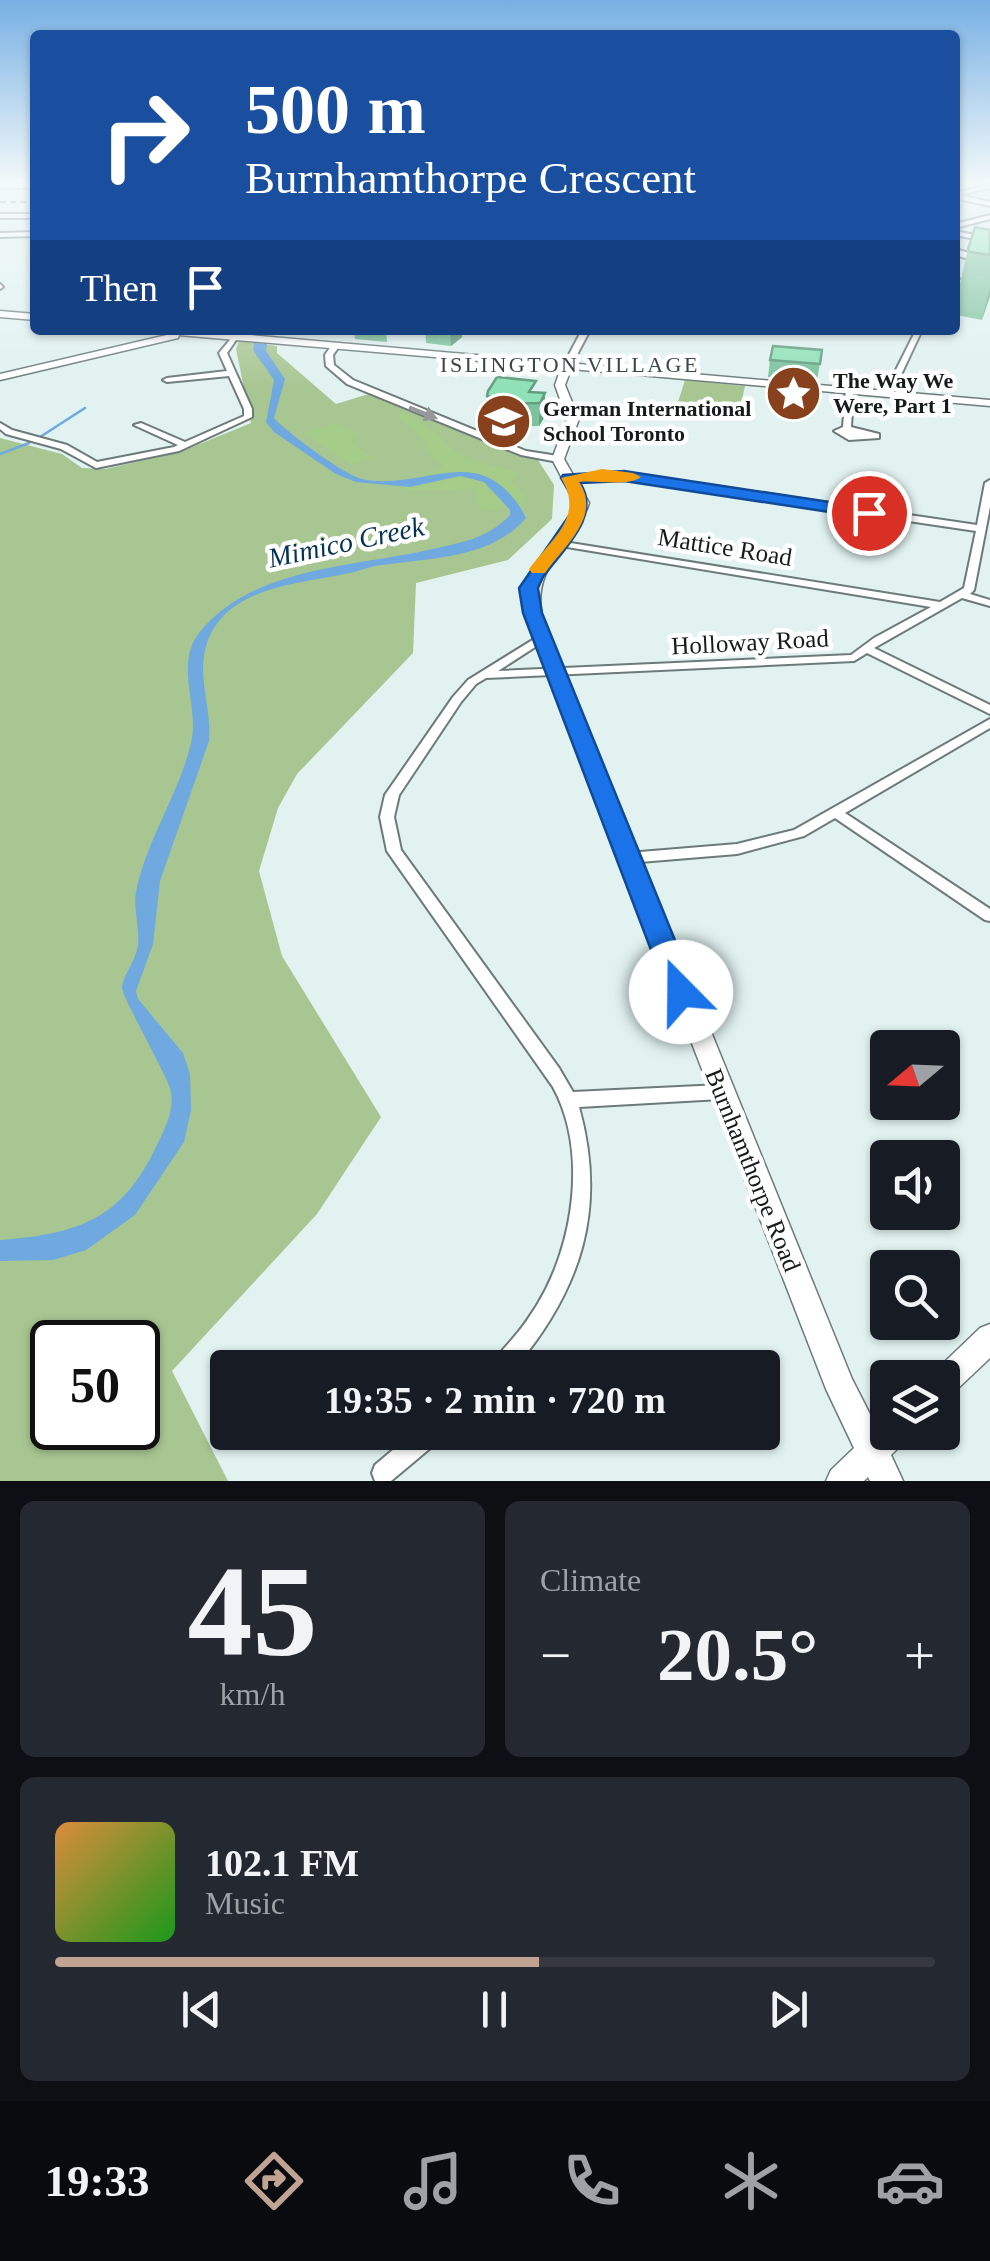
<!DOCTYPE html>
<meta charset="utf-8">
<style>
body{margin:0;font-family:Georgia,serif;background:#242831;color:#f1f3f6;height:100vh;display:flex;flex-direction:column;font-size:38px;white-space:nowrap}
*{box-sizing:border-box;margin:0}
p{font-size:32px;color:#9ea1a6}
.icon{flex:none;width:55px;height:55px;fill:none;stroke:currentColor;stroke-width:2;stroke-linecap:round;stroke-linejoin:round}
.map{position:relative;height:1481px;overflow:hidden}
.side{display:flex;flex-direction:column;gap:20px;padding:20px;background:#0d0f14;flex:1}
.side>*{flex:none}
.banner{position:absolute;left:30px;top:30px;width:930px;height:305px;border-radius:10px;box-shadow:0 2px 8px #0004;background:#1a4fa0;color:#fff;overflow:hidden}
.needle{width:65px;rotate:251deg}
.fabs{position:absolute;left:870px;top:1030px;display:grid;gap:20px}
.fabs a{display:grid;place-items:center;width:90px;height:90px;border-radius:10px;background:#171b24;box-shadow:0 2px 8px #0004;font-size:50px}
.speed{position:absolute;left:30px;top:1320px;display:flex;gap:20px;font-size:50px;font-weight:700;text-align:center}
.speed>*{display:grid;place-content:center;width:130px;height:130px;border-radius:50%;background:#171b24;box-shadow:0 2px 8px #0004;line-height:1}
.speed .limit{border:5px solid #111;border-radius:15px;background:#fff;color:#111}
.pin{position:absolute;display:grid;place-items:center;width:85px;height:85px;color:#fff;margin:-42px;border:5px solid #fff;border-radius:50%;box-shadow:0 2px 10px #0007}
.me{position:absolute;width:110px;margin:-55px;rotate:338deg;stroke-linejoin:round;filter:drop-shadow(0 0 8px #0008)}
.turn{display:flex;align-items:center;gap:35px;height:210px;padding:0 50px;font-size:45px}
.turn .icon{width:130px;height:130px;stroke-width:2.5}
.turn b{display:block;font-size:70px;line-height:85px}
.then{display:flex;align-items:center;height:95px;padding:0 50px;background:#0003;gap:20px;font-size:38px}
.big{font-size:75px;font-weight:600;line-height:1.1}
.side .tile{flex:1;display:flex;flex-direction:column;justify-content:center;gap:15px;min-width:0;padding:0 35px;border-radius:15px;background:#242831}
.side .dial{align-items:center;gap:0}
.dial b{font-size:130px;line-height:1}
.song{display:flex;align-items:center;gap:30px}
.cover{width:120px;height:120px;border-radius:15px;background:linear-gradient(135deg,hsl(30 70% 55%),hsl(120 70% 35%))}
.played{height:10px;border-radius:5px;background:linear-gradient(90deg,#c1a394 55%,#363941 55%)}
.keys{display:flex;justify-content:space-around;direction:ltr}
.heat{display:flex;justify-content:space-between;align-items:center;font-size:55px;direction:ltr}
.side .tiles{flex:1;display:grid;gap:20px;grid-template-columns:1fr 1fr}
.tile:last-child{grid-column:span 2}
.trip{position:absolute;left:210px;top:1350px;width:570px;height:100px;border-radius:10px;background:#171b24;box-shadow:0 2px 8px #0004;font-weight:600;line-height:100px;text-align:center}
.tabs{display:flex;height:160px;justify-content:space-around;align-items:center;background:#090b0e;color:#9ea1a6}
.tabs .icon{width:70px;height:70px}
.tabs .selected{color:#c1a394}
.tabs b{font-size:45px;color:#f1f3f6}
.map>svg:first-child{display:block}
.green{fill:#a8c692;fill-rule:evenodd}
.forest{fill:#a6cc89}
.water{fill:#6fa9df}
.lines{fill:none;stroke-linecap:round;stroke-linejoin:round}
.stream{stroke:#6fa9df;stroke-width:2.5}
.minor-casing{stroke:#6c7b79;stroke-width:4}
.tertiary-casing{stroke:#6c7b79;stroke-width:4}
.secondary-casing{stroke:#6c7b79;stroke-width:3}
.primary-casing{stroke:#6c7b79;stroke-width:4}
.minor{fill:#fff;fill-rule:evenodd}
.tertiary{fill:#fff;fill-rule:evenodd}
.secondary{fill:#fff;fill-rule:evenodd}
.primary{fill:#fff;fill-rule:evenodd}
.rail{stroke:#687372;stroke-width:2.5;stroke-dasharray:6 4;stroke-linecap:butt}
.wall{fill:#7bc29d}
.shaded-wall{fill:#649e80}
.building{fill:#8fe1b7;stroke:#649e80;stroke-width:2.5}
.oneway{fill:#969998}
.route{fill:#1a73e8;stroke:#114b97;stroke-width:2.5}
.slow{fill:#f59e0b}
.labels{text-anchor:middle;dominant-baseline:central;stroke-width:9;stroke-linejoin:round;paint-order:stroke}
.far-neighbourhood-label{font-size:22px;letter-spacing:2.5px;fill:#3a4846;stroke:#fff}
.far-poi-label{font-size:22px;font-weight:bold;fill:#161c1b;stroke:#fff;text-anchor:start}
.street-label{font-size:25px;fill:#161c1b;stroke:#fff}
.water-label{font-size:28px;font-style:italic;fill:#043255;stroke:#fff}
</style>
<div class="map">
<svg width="990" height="1481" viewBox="0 0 990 1481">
<rect width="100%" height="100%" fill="#e1f2f1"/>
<!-- green -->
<g class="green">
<path d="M239,341l38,5v7l59,51 36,-11 166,67 16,25 -2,34 -44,41 -92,23 -3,70 -116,121 -19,34 -19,63 23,85 99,161 -64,97 -145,157 56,110h-228v-1043l62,16 20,14 23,1 75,-17 71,-29 -15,-74zM52,1342h86v86h-86z"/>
<polygon points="685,380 745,386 741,404 678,402"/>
</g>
<!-- forest -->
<g class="forest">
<path d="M400,413c27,3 37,27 59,40 17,10 41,14 61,20l-11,7 17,18 -5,8 -40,5 -6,-22 -68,1 -8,-7 38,-12 6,-6 -10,-7 -14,-24 -21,-16z"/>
<polygon points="337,423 359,435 349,441 372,458 351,464 304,433"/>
</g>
<!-- water -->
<path class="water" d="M254,343l13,1 -1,7 19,28 -11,39c11,13 72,58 88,61 54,12 106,-31 147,14 7,8 13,16 17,25 -35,41 -96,40 -144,47 -12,1 -25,7 -37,9 -48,10 -119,13 -138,69 -11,33 5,64 2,98l-49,140 -7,63 -17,47 2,8 45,54 7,21 1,36 -7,32 -49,73 -49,35 -33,10 -53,1v-21c78,-6 122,-20 157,-95 8,-17 19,-37 13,-57 -6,-18 -50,-95 -48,-101 2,-14 14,-26 16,-42 2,-17 -5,-36 -2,-53 10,-51 43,-98 55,-149 9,-36 -17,-78 8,-110 52,-66 154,-66 229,-83 31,-7 60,-11 82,-35v-5l-26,-28 -24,-6 -50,11 -54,-5 -20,-8 -62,-42 -8,-10 8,-42 -21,-30z"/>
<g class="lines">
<!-- stream -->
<g class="stream">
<polyline points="40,437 85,408"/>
<polyline points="0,454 29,443"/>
</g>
<defs>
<g id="minor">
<rect x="0" y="184" width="35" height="4"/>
<polygon points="990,184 990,188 959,195 990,202 990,206 955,198 956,193"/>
<rect x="0" y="214" width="35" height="4"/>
<polygon points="990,215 990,219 955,228 955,224"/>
<polygon points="955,231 990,238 990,242 955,235"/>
<polygon points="35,232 35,236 0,237 0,233"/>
<polygon points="0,284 3,287 0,289"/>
<polygon points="916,330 922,330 892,394 885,396 884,394"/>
<polygon points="234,335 238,337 227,353 252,409 252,417 179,451 96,468 61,449 6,434 0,429 0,423 12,430 67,445 97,462 174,447 178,445 134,425 141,423 185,442 244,416 244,409 229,376 167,382 163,380 167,378 227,371 219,353"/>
<polygon points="333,343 340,345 333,355 334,365 353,380 526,451 558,456 562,459 558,462 521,455 347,384 326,366 325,355"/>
<polygon points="846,389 853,391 851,427 879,434 879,438 849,440 834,431 843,427"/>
<path d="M624,473l353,52 8,-42 5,-3v27l-16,83 -4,4 20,6v6l-28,-8 -88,50 116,57v9l-123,-61 -13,8 -368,17 -10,6 -15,18 -62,93 -5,22 7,33 158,218 14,24 148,-7 6,2 3,5 -3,5 -6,2 -142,8c28,101 3,181 -64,261h-24c5,-13 15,-21 23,-31 9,-10 16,-21 23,-32 37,-60 51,-154 16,-218l-166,-236 -7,-34 5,-22 68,-98 15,-17 71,-44h8l2,2 -51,33 353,-16 23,-17 57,-31 -370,-61 -3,-1v-4l382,61 24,-14 12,-57 -352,-52 -55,3 -4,-3 4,-3z"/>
<polygon points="990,719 990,728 845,813 990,909 990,921 985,920 835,818 804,836 737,854 628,863 623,861 621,858 623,855 628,853 737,844 794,830"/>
<polygon points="414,1432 443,1432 440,1440 391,1481 375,1481 372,1473 375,1465"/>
</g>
<polygon id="tertiary" points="582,330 590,330 571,366 565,366 564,364"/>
<g id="secondary">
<polygon points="0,311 35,314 35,320 0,317"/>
<path d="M153,330h39l798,70v6l-419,-37 -6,16 14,34 -15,40 25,44c-15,46 -55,57 -48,110l311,766 24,47 12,-7v13h19l-4,11 -12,12 12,26h-33l-2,-4 -4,4h-38l5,-11 23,-22 -28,-59 -301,-776c-5,-54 35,-64 50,-110l-23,-44 15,-40 -12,-34 6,-17 -382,-33 -1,3 -178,42v-6l171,-40z"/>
<polygon points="990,1324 990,1358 952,1394 942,1399 942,1378 930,1378 932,1374 980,1328"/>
</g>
<polygon id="primary" points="955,249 990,259 990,265 955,255"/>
</defs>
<!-- minor casing -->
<use href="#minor" class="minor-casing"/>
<!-- tertiary casing -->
<use href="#tertiary" class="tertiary-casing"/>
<!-- secondary casing -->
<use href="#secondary" class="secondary-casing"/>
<!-- primary casing -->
<use href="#primary" class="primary-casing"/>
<!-- minor -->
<use href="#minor" class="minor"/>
<!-- tertiary -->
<use href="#tertiary" class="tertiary"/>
<!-- secondary -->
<use href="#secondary" class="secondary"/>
<!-- primary -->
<use href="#primary" class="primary"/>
<!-- rail -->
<g class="rail">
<polyline points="0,202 35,202"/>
<polyline points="955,278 990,282"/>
</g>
</g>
<!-- wall -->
<g class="wall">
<polygon points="990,230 990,296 982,320 956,315 955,306 968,249"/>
<polygon points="354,330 386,330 387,342 355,339"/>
<polygon points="425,330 462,330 462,337 451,346 426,343"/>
<polygon points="822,350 817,381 768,377 770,360"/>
<polygon points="536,392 545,416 539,426 487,427 487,396"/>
</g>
<!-- shaded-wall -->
<g class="shaded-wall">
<polygon points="990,288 990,296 982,320"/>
<polygon points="450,330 462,330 462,337 451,346"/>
<polygon points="545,393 545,416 539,426 540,403"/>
</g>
<!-- building -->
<g class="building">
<polygon points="975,227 990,230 990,255 970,252 968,249"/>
<polygon points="773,346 822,350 820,364 770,360"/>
<polygon points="497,377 536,381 529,392 545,393 540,403 486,404 491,397 487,396 488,391"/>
</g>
<!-- one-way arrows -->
<defs><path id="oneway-solid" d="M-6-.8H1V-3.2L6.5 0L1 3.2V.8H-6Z" transform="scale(2.5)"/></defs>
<use class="oneway" href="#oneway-solid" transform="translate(423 413) rotate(22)"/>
<!-- sky -->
<linearGradient id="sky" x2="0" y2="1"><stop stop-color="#77b0e4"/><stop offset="0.47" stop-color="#f2f9f9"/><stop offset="1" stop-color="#f2f9f9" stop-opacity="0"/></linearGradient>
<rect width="990" height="388" fill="url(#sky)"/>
<!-- route -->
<path class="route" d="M624,471l245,37 9,5 -9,5 -245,-37 -44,2c22,33 -17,66 -37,94l-5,11 4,25 154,379 -5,8 -10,3 -10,-3 -4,-8 -144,-379 -4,-25 52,-75 1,-17 -11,-18 2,-3z"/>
<!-- slow -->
<path class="slow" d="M602,469l31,4 8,4c-14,10 -43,3 -62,5 23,34 -14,63 -34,91h-13l-3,-4c23,-31 56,-52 32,-91z"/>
<!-- icons -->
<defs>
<symbol id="sight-disc" viewBox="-11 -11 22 22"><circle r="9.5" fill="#87411c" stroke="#fff"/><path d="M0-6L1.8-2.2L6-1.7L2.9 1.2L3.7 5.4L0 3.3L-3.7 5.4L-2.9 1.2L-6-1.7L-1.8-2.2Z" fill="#fff"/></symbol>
<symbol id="school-disc" viewBox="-11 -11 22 22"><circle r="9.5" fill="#87411c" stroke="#fff"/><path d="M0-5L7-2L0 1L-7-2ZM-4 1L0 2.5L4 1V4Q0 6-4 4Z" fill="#fff"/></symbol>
</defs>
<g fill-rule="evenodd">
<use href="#sight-disc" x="762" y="362" width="63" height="63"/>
<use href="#school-disc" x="472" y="390" width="63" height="63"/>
</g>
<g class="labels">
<!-- far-neighbourhood labels -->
<g class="far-neighbourhood-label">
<text x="570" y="364">ISLINGTON VILLAGE</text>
</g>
<!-- far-poi labels -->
<g class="far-poi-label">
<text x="833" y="380">The Way We<tspan x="833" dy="25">Were, Part 1</tspan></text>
<text x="543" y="408">German International<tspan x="543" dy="25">School Toronto</tspan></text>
</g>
<!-- street labels -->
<g class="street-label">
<text transform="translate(725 547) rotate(9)">Mattice Road</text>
<text transform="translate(750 642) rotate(-3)">Holloway Road</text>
<text transform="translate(753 1170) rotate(68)">Burnhamthorpe Road</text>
</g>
<!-- water labels -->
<g class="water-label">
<text transform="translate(346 542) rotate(-12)">Mimico Creek</text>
</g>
</g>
</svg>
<div class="fabs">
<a><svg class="needle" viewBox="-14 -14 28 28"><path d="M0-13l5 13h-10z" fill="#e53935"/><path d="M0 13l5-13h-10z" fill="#9ea1a6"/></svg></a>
<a><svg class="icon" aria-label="sound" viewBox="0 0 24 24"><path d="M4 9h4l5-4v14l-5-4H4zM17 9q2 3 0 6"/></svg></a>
<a><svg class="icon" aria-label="search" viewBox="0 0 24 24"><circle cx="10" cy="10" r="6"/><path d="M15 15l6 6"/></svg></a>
<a><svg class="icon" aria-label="layers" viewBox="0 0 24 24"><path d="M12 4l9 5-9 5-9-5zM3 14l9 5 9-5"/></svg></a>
</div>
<div class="speed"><div class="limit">50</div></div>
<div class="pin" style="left:869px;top:513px;background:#d93025"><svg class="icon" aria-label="arrive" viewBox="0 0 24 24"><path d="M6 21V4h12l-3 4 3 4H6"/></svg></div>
<svg class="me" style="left:681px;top:992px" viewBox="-20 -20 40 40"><circle r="19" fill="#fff"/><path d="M0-13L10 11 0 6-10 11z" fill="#1a73e8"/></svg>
<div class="trip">19:35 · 2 min · 720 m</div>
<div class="banner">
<div class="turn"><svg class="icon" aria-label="right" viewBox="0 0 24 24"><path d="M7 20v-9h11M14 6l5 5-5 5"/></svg><div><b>500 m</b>Burnhamthorpe Crescent</div></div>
<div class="then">Then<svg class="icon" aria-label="arrive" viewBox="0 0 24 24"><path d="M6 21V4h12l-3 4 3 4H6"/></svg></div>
</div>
</div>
<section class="side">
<div class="tiles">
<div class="tile dial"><b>45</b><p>km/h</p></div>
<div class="tile"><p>Climate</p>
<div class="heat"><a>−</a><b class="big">20.5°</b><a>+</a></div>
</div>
<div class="tile">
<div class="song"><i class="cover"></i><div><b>102.1 FM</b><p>Music</p></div></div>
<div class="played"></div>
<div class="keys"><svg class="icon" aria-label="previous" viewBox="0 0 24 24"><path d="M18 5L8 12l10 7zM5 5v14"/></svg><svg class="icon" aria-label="pause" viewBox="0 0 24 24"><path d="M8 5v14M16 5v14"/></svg><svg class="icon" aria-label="next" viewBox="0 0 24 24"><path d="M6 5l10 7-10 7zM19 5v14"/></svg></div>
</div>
</div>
</section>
<nav class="tabs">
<b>19:33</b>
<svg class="icon selected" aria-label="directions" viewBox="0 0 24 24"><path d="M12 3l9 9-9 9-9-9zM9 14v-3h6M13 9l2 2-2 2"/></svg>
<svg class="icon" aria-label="music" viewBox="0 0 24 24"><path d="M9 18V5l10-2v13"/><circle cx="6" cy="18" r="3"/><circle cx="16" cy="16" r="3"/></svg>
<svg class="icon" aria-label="phone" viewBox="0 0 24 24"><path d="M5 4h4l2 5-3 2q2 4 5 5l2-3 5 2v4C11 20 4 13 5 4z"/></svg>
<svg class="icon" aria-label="climate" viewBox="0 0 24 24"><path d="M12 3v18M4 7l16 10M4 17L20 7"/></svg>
<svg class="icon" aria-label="car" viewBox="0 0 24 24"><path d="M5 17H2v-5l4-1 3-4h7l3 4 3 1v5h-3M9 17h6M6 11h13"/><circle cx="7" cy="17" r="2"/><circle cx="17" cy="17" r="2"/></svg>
</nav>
